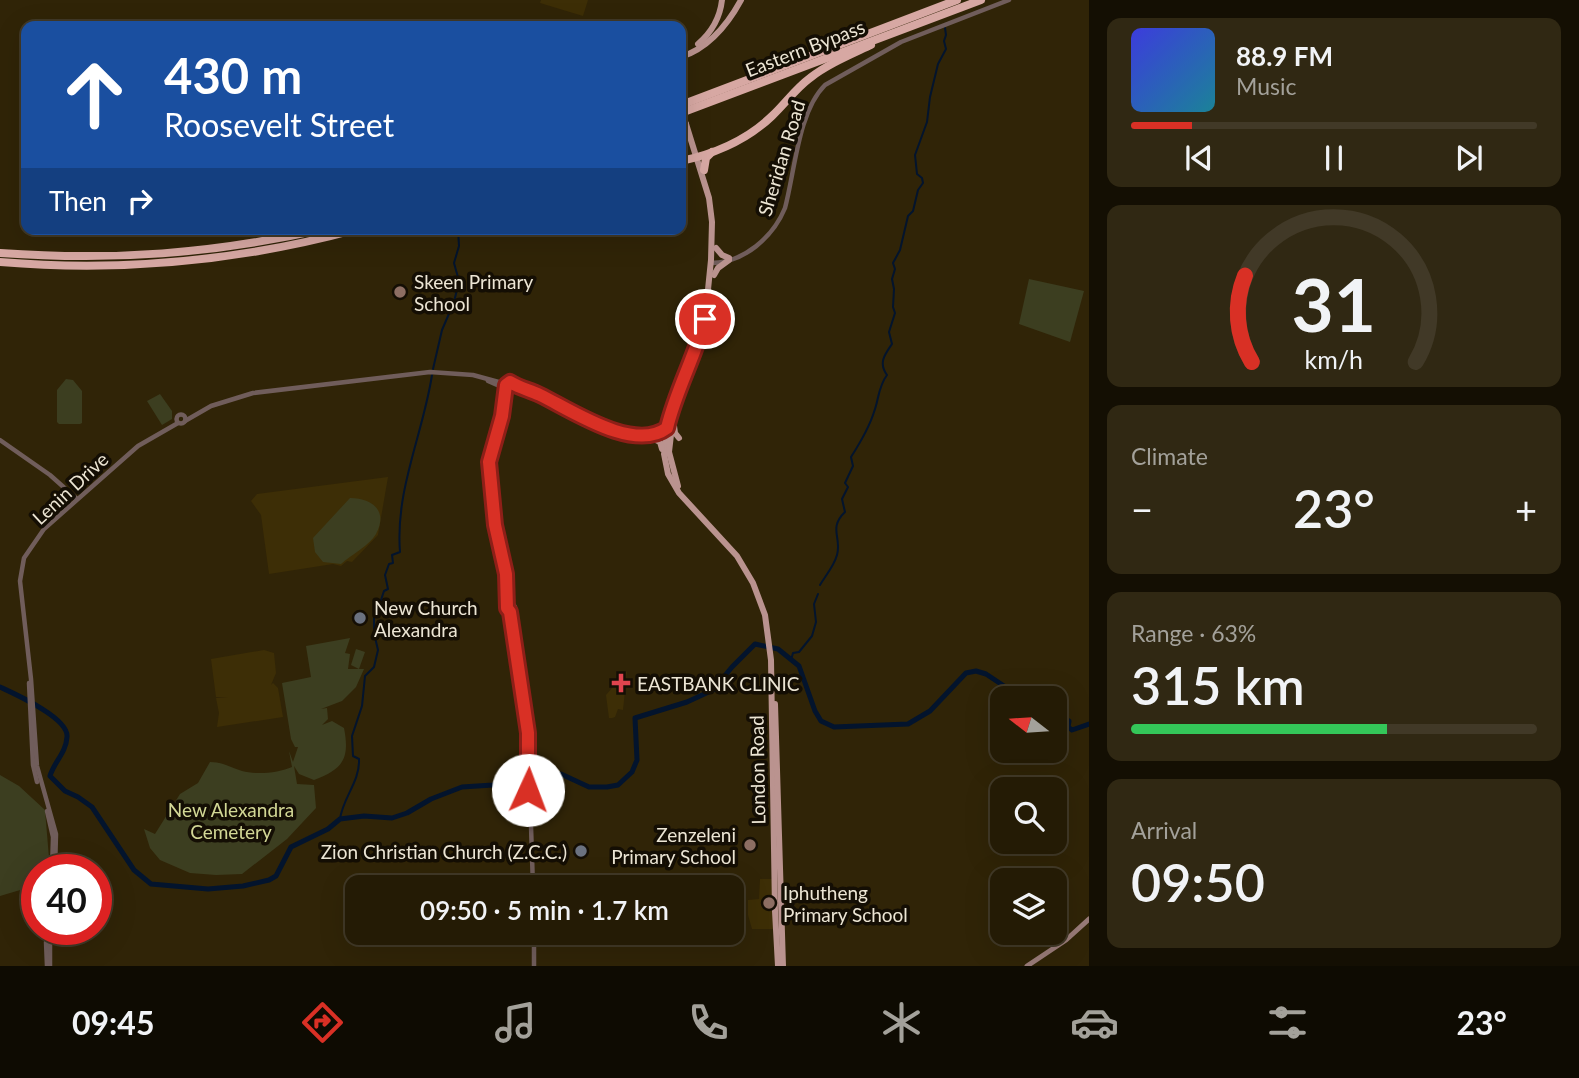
<!DOCTYPE html>
<meta charset="utf-8">
<style>
body{margin:0;font-family:Lato,sans-serif;background:#302813;color:#f1f3f6;height:100vh;display:flex;flex-direction:column;font-size:26px;white-space:nowrap}
*{box-sizing:border-box;margin:0}
p{font-size:23px;color:#a3a19a}
.icon{flex:none;width:38px;height:38px;fill:none;stroke:currentColor;stroke-width:2;stroke-linecap:round;stroke-linejoin:round}
.map{position:relative;flex:1;overflow:hidden}
.panel{display:flex;flex-direction:column;gap:18px;padding:18px;background:#140f03;width:490px}
.panel>*{flex:none}
.top-card{position:absolute;left:21px;top:21px;width:665px;height:214px;border-radius:14px;box-shadow:0 7px 28px #0002,0 0 0 2px #413927;background:#1a4fa0;color:#fff;overflow:hidden}
.needle{width:46px;rotate:287deg}
.tools{position:absolute;left:990px;top:686px;display:grid;gap:14px}
.tools a{display:grid;place-items:center;width:77px;height:77px;border-radius:14px;background:#241b05;box-shadow:0 7px 28px #0002,0 0 0 2px #413927;font-size:35px}
.speed{position:absolute;left:21px;top:854px;display:flex;gap:14px;font-size:35px;font-weight:700;text-align:center}
.speed>*{display:grid;place-content:center;width:91px;height:91px;border-radius:50%;background:#241b05;box-shadow:0 7px 28px #0002,0 0 0 2px #413927;line-height:1}
.speed .limit{border:10px solid #d22;background:#fff;color:#111}
.pin{position:absolute;display:grid;place-items:center;width:60px;height:60px;color:#fff;margin:-30px;border:4px solid #fff;border-radius:50%;box-shadow:0 2px 7px #0007}
.me{position:absolute;width:77px;margin:-38px;rotate:2deg;stroke-linejoin:round;filter:drop-shadow(0 0 5px #0008)}
.turn{display:flex;align-items:center;gap:24px;height:147px;padding:0 28px;font-size:32px}
.turn .icon{width:91px;height:91px;stroke-width:2.5}
.turn b{display:block;font-size:49px;line-height:60px}
.then{display:flex;align-items:center;height:66px;padding:0 28px;background:#0003;gap:14px;font-size:26px}
.big{font-size:52px;font-weight:600;line-height:1.1}
.panel .card{flex:1;display:flex;flex-direction:column;justify-content:center;gap:10px;min-width:0;padding:0 24px;border-radius:14px;background:#302813}
.panel .dial{align-items:center;gap:0}
.dial svg{height:182px;overflow:visible;fill:none;stroke:#413927;stroke-width:7;stroke-linecap:round;text-anchor:middle}
.dial text{fill:#f1f3f6;stroke:none}
.song{display:flex;align-items:center;gap:21px}
.cover{width:84px;height:84px;border-radius:10px;background:linear-gradient(135deg,hsl(240 70% 55%),hsl(190 70% 35%))}
.played{height:7px;border-radius:4px;background:linear-gradient(90deg,#d93025 15%,#413927 15%)}
.keys{display:flex;justify-content:space-around;direction:ltr}
.heat{display:flex;justify-content:space-between;align-items:center;font-size:38px;direction:ltr}
.charge{height:10px;border-radius:5px;background:linear-gradient(90deg,#34c759 63%,#413927 0)}
.trip{position:absolute;left:345px;top:875px;width:399px;height:70px;border-radius:14px;background:#241b05;box-shadow:0 7px 28px #0002,0 0 0 2px #413927;font-weight:600;line-height:70px;text-align:center}
.tabs{display:flex;height:112px;justify-content:space-around;align-items:center;background:#0e0b02;color:#a3a19a}
.tabs .icon{width:49px;height:49px}
.tabs .current{color:#d93025}
.tabs b{font-size:32px;color:#f1f3f6}
main{display:flex;flex:1;min-height:0}
.map>svg:first-child{display:block}
.built{fill:#3d2e06}
.green{fill:#3c3e20}
.lines{fill:none;stroke-linecap:round;stroke-linejoin:round}
.stream{stroke:#03142d;stroke-width:2}
.river{stroke:#03142d;stroke-width:5}
.tertiary{stroke:#705d5b;stroke-width:4.5}
.secondary{stroke:#997b78;stroke-width:5}
.primary{stroke:#ba938f;stroke-width:6}
.motorway{stroke:#d7a8a3;stroke-width:8}
.primary-bridge{stroke:#ba938f;stroke-width:6}
.route-casing{stroke:#8d1f18;stroke-width:18}
.route{stroke:#d93025;stroke-width:12}
.education-dot{fill:#8d6e63;stroke:#140e04;stroke-width:2.5}
.worship-dot{fill:#6b7280;stroke:#140e04;stroke-width:2.5}
.health-dot{fill:#e0444e;stroke:#140e04;stroke-width:2.5}
.labels{text-anchor:middle;dominant-baseline:central;stroke-width:7;stroke-linejoin:round;paint-order:stroke}
.street-label{font-size:19px;fill:#ece5d4;stroke:#140e04}
.poi-label{font-size:19px;fill:#ece5d4;stroke:#140e04;text-anchor:start}
.park-label{font-size:19px;fill:#d2d795;stroke:#140e04}
</style>
<main>
<div class="map">
<svg width="1089" height="966" viewBox="0 0 1089 966">
<rect width="100%" height="100%" fill="#302407"/>
<!-- built -->
<g class="built">
<polygon points="541,0 588,0 583,16 540,3"/>
<polygon points="388,477 378,535 352,562 347,561 341,566 333,564 269,574 261,515 251,501 257,494"/>
<polygon points="264,650 274,653 276,673 271,685 273,683 278,688 283,717 217,727 219,713 216,698 228,697 216,697 211,659"/>
<polygon points="627,671 623,710 618,709 615,717 612,718 609,718 606,695"/>
<polygon points="760,879 772,879 774,929 752,929 748,915 748,900 759,899"/>
</g>
<!-- green -->
<g class="green">
<polygon points="1029,279 1084,291 1070,342 1019,324"/>
<polygon points="66,379 73,380 82,391 82,423 80,424 59,424 57,422 57,390"/>
<polygon points="160,394 172,411 172,419 162,425 147,401"/>
<path d="M350,498c21,0 39,12 26,36 -6,11 -25,21 -35,30l-18,-2 -8,-10 -2,-14z"/>
<path d="M350,638l-5,15 5,1 -2,15h11l-8,-4 5,-16 9,3 -6,17h5l-8,18 -14,14 -21,8 6,-1 1,11 -6,6 10,-4 12,7c6,31 -1,41 -30,52l-15,-6 -5,-8 3,18 17,1 2,23 -29,31 -45,35 -26,1 -26,-2 -30,-13 -10,-12 -6,-19 11,5 25,-40 18,-11 12,-21c12,0 20,5 32,9 14,4 37,2 50,-4l-3,-16 4,11 5,-15h-3l-4,-8 -9,-56 29,-6 -5,-31z"/>
<polygon points="0,775 19,786 45,810 50,870 37,870 37,885 0,896"/>
</g>
<g class="lines">
<!-- stream -->
<g class="stream">
<polyline points="433,369 442,330 454,302 459,281 454,263 459,246 458,229"/>
<path d="M820,585c6,-10 14,-19 17,-30 5,-17 -9,-27 8,-43l-3,-13 6,-12 -3,-4 8,-17 -2,-9c9,-14 18,-29 23,-45 5,-13 4,-25 13,-37 -9,-12 -2,-21 5,-31l-3,-12 6,-19 -2,-6 1,-18 -2,-10 3,-10 -2,-6 7,-13 8,-34 5,-5 5,-21 5,-7 -1,-5 -5,-4 -2,-19 12,-33 3,-25 8,-33 8,-15 -2,-8 2,-6 -1,-7"/>
<polyline points="791,660 793,653 799,652 812,636 816,622 814,604 818,594"/>
<path d="M340,819c3,-22 20,-37 19,-60l-6,-3 -1,-20 10,-30 3,-30 9,-9 4,-17 -4,-17v-20l4,-4 6,-18 4,-2 -3,-14 4,-11 4,-1 -1,-8 8,-3c-5,-62 23,-118 32,-177"/>
</g>
<!-- river -->
<g class="river">
<path d="M0,687c15,7 69,31 67,50 -1,16 -13,25 -17,39l15,15 13,6 14,10 42,63 17,14 57,5 35,-3 26,-6 7,-4 15,-29 37,-18 12,-10 24,-3 28,2 15,-5 24,-14 31,-12 31,-2 12,-5 16,2 40,-8 28,13h18l11,-2 14,-13 5,-12 -2,-42 52,-16 26,-12 19,-23 23,-23 23,5 21,17 16,45 6,10 13,6 74,-3 22,-13 36,-38 10,-2 10,3 21,14 4,10"/>
<polyline points="1055,712 1069,721 1068,727 1072,730 1089,724"/>
</g>
<!-- tertiary -->
<g class="tertiary">
<path d="M711,263c33,0 62,-26 74,-55 10,-37 13,-96 40,-123l76,-43 108,-42"/>
<polyline points="488,381 511,391"/>
<polyline points="514,385 538,394 615,431 667,438"/>
<polyline points="510,391 489,462 496,531 513,604"/>
<circle cx="181" cy="419" r="4.5"/>
<polyline points="185,421 211,406 253,393 430,372 473,375 506,384"/>
<polyline points="0,440 50,475 77,499"/>
<polyline points="505,585 508,605"/>
<circle cx="511" cy="608" r="4"/>
<polyline points="510,612 528,733 528,816"/>
<polyline points="514,612 533,744 531,826 533,887"/>
<polyline points="29,683 33,765 37,782"/>
<polyline points="47,811 53,837 52,870"/>
<polyline points="55,870 56,834 37,766 31,679 20,581 24,558 44,529 138,446 178,423"/>
<polyline points="50,929 50,966"/>
<polyline points="534,933 534,966"/>
<polyline points="46,942 47,966"/>
</g>
<!-- secondary -->
<polyline class="secondary" points="1027,966 1066,940 1089,919"/>
<!-- primary -->
<g class="primary">
<path d="M698,44c14,-12 22,-26 24,-44"/>
<path d="M681,57c27,-9 47,-33 60,-57"/>
<polyline points="686,124 709,198 712,222 711,260 705,319 693,358 670,414 664,454 668,474 679,493 737,556 753,583 765,615 771,660 775,911 778,966"/>
<polyline points="716,248 722,255 729,258"/>
<polyline points="714,275 718,268 729,260"/>
<polyline points="673,418 669,452 678,486"/>
<polyline points="674,426 675,433 679,438"/>
<polyline points="646,435 660,442 662,449"/>
<polyline points="775,704 783,966"/>
</g>
<!-- motorway -->
<g class="motorway">
<polyline points="681,105 957,0"/>
<polyline points="681,113 981,0"/>
<path d="M681,161c33,-7 66,-21 91,-45 13,-12 23,-27 38,-38 18,-14 40,-23 61,-33"/>
<polyline points="704,170 706,158 712,152"/>
<polyline points="353,233 371,229"/>
<path d="M0,253c113,8 212,1 323,-24"/>
<path d="M0,262c120,10 241,-1 358,-33"/>
</g>
<!-- primary-bridge -->
<polyline class="primary-bridge" points="681,112 686,124"/>
</g>
<g class="lines">
<defs>
<path id="route" d="M528,790v-57l-18,-121 -3,-4 -1,-34 -11,-49 -6,-63 13,-46 4,-31 4,-3c9,6 20,8 30,13 31,15 94,58 127,33 9,-38 28,-71 38,-109"/>
</defs>
<!-- route casing -->
<use href="#route" class="route-casing"/>
<!-- route -->
<use href="#route" class="route"/>
</g>
<!-- markers -->
<g class="education-dot">
<circle cx="400" cy="292" r="7"/>
<circle cx="750" cy="845" r="7"/>
<circle cx="769" cy="903" r="7"/>
</g>
<g class="worship-dot">
<circle cx="360" cy="618" r="7"/>
<circle cx="581" cy="851" r="7"/>
</g>
<path class="health-dot" d="M617.5 672.5h7v7h7v7h-7v7h-7v-7h-7v-7h7z"/>
<g class="labels">
<!-- street labels -->
<g class="street-label">
<text transform="translate(805 48) rotate(-21)">Eastern Bypass</text>
<text transform="translate(781 158) rotate(-73)">Sheridan Road</text>
<text transform="translate(70 488) rotate(-43)">Lenin Drive</text>
<text transform="translate(757 770) rotate(-91)">London Road</text>
</g>
<!-- poi labels -->
<g class="poi-label">
<text x="414" y="281">Skeen Primary<tspan x="414" dy="22">School</tspan></text>
<text x="374" y="607">New Church<tspan x="374" dy="22">Alexandra</tspan></text>
<text x="637" y="683">EASTBANK CLINIC</text>
<text x="736" y="834" text-anchor="end">Zenzeleni<tspan x="736" dy="22">Primary School</tspan></text>
<text x="567" y="851" text-anchor="end">Zion Christian Church (Z.C.C.)</text>
<text x="783" y="892">Iphutheng<tspan x="783" dy="22">Primary School</tspan></text>
</g>
<!-- park labels -->
<g class="park-label">
<text x="231" y="809">New Alexandra<tspan x="231" dy="22">Cemetery</tspan></text>
</g>
</g>
</svg>
<div class="tools">
<a><svg class="needle" viewBox="-14 -14 28 28"><path d="M0-13l5 13h-10z" fill="#e53935"/><path d="M0 13l5-13h-10z" fill="#a3a19a"/></svg></a>
<a><svg class="icon" aria-label="search" viewBox="0 0 24 24"><circle cx="10" cy="10" r="6"/><path d="M15 15l6 6"/></svg></a>
<a><svg class="icon" aria-label="layers" viewBox="0 0 24 24"><path d="M12 4l9 5-9 5-9-5zM3 14l9 5 9-5"/></svg></a>
</div>
<div class="speed"><div class="limit">40</div></div>
<div class="pin" style="left:705px;top:319px;background:#d93025"><svg class="icon" aria-label="arrive" viewBox="0 0 24 24"><path d="M6 21V4h12l-3 4 3 4H6"/></svg></div>
<svg class="me" style="left:528px;top:790px" viewBox="-20 -20 40 40"><circle r="19" fill="#fff"/><path d="M0-13L10 11 0 6-10 11z" fill="#d93025"/></svg>
<div class="trip">09:50 · 5 min · 1.7 km</div>
<div class="top-card">
<div class="turn"><svg class="icon" aria-label="ahead" viewBox="0 0 24 24"><path d="M12 20V5M6 11l6-6 6 6"/></svg><div><b>430 m</b>Roosevelt Street</div></div>
<div class="then">Then<svg class="icon" aria-label="right" viewBox="0 0 24 24"><path d="M7 20v-9h11M14 6l5 5-5 5"/></svg></div>
</div>
</div>
<section class="panel">
<div class="card">
<div class="song"><i class="cover"></i><div><b>88.9 FM</b><p>Music</p></div></div>
<div class="played"></div>
<div class="keys"><svg class="icon" aria-label="previous" viewBox="0 0 24 24"><path d="M18 5L8 12l10 7zM5 5v14"/></svg><svg class="icon" aria-label="pause" viewBox="0 0 24 24"><path d="M8 5v14M16 5v14"/></svg><svg class="icon" aria-label="next" viewBox="0 0 24 24"><path d="M6 5l10 7-10 7zM19 5v14"/></svg></div>
</div>
<div class="card dial"><svg viewBox="0 0 100 80">
<path d="M14 69A42 42 0 1 1 86 69"/>
<path d="M14 69A42 42 0 0 1 11 31" stroke="#d93025"/>
<text x="50" y="56" font-size="32" font-weight="700">31</text>
<text x="50" y="72" font-size="11">km/h</text>
</svg></div>
<div class="card"><p>Climate</p>
<div class="heat"><a>−</a><b class="big">23°</b><a>+</a></div>
</div>
<div class="card"><p>Range · 63%</p><b class="big">315 km</b><div class="charge"></div></div>
<div class="card"><p>Arrival</p><b class="big">09:50</b></div>
</section>
</main>
<nav class="tabs">
<b>09:45</b>
<svg class="icon current" aria-label="directions" viewBox="0 0 24 24"><path d="M12 3l9 9-9 9-9-9zM9 14v-3h6M13 9l2 2-2 2"/></svg>
<svg class="icon" aria-label="music" viewBox="0 0 24 24"><path d="M9 18V5l10-2v13"/><circle cx="6" cy="18" r="3"/><circle cx="16" cy="16" r="3"/></svg>
<svg class="icon" aria-label="phone" viewBox="0 0 24 24"><path d="M5 4h4l2 5-3 2q2 4 5 5l2-3 5 2v4C11 20 4 13 5 4z"/></svg>
<svg class="icon" aria-label="climate" viewBox="0 0 24 24"><path d="M12 3v18M4 7l16 10M4 17L20 7"/></svg>
<svg class="icon" aria-label="car" viewBox="0 0 24 24"><path d="M5 17H2v-5l4-1 3-4h7l3 4 3 1v5h-3M9 17h6M6 11h13"/><circle cx="7" cy="17" r="2"/><circle cx="17" cy="17" r="2"/></svg>
<svg class="icon" aria-label="filters" viewBox="0 0 24 24"><path d="M4 7h16M4 17h16"/><circle cx="9" cy="7" r="2"/><circle cx="15" cy="17" r="2"/></svg>
<b>23°</b>
</nav>
